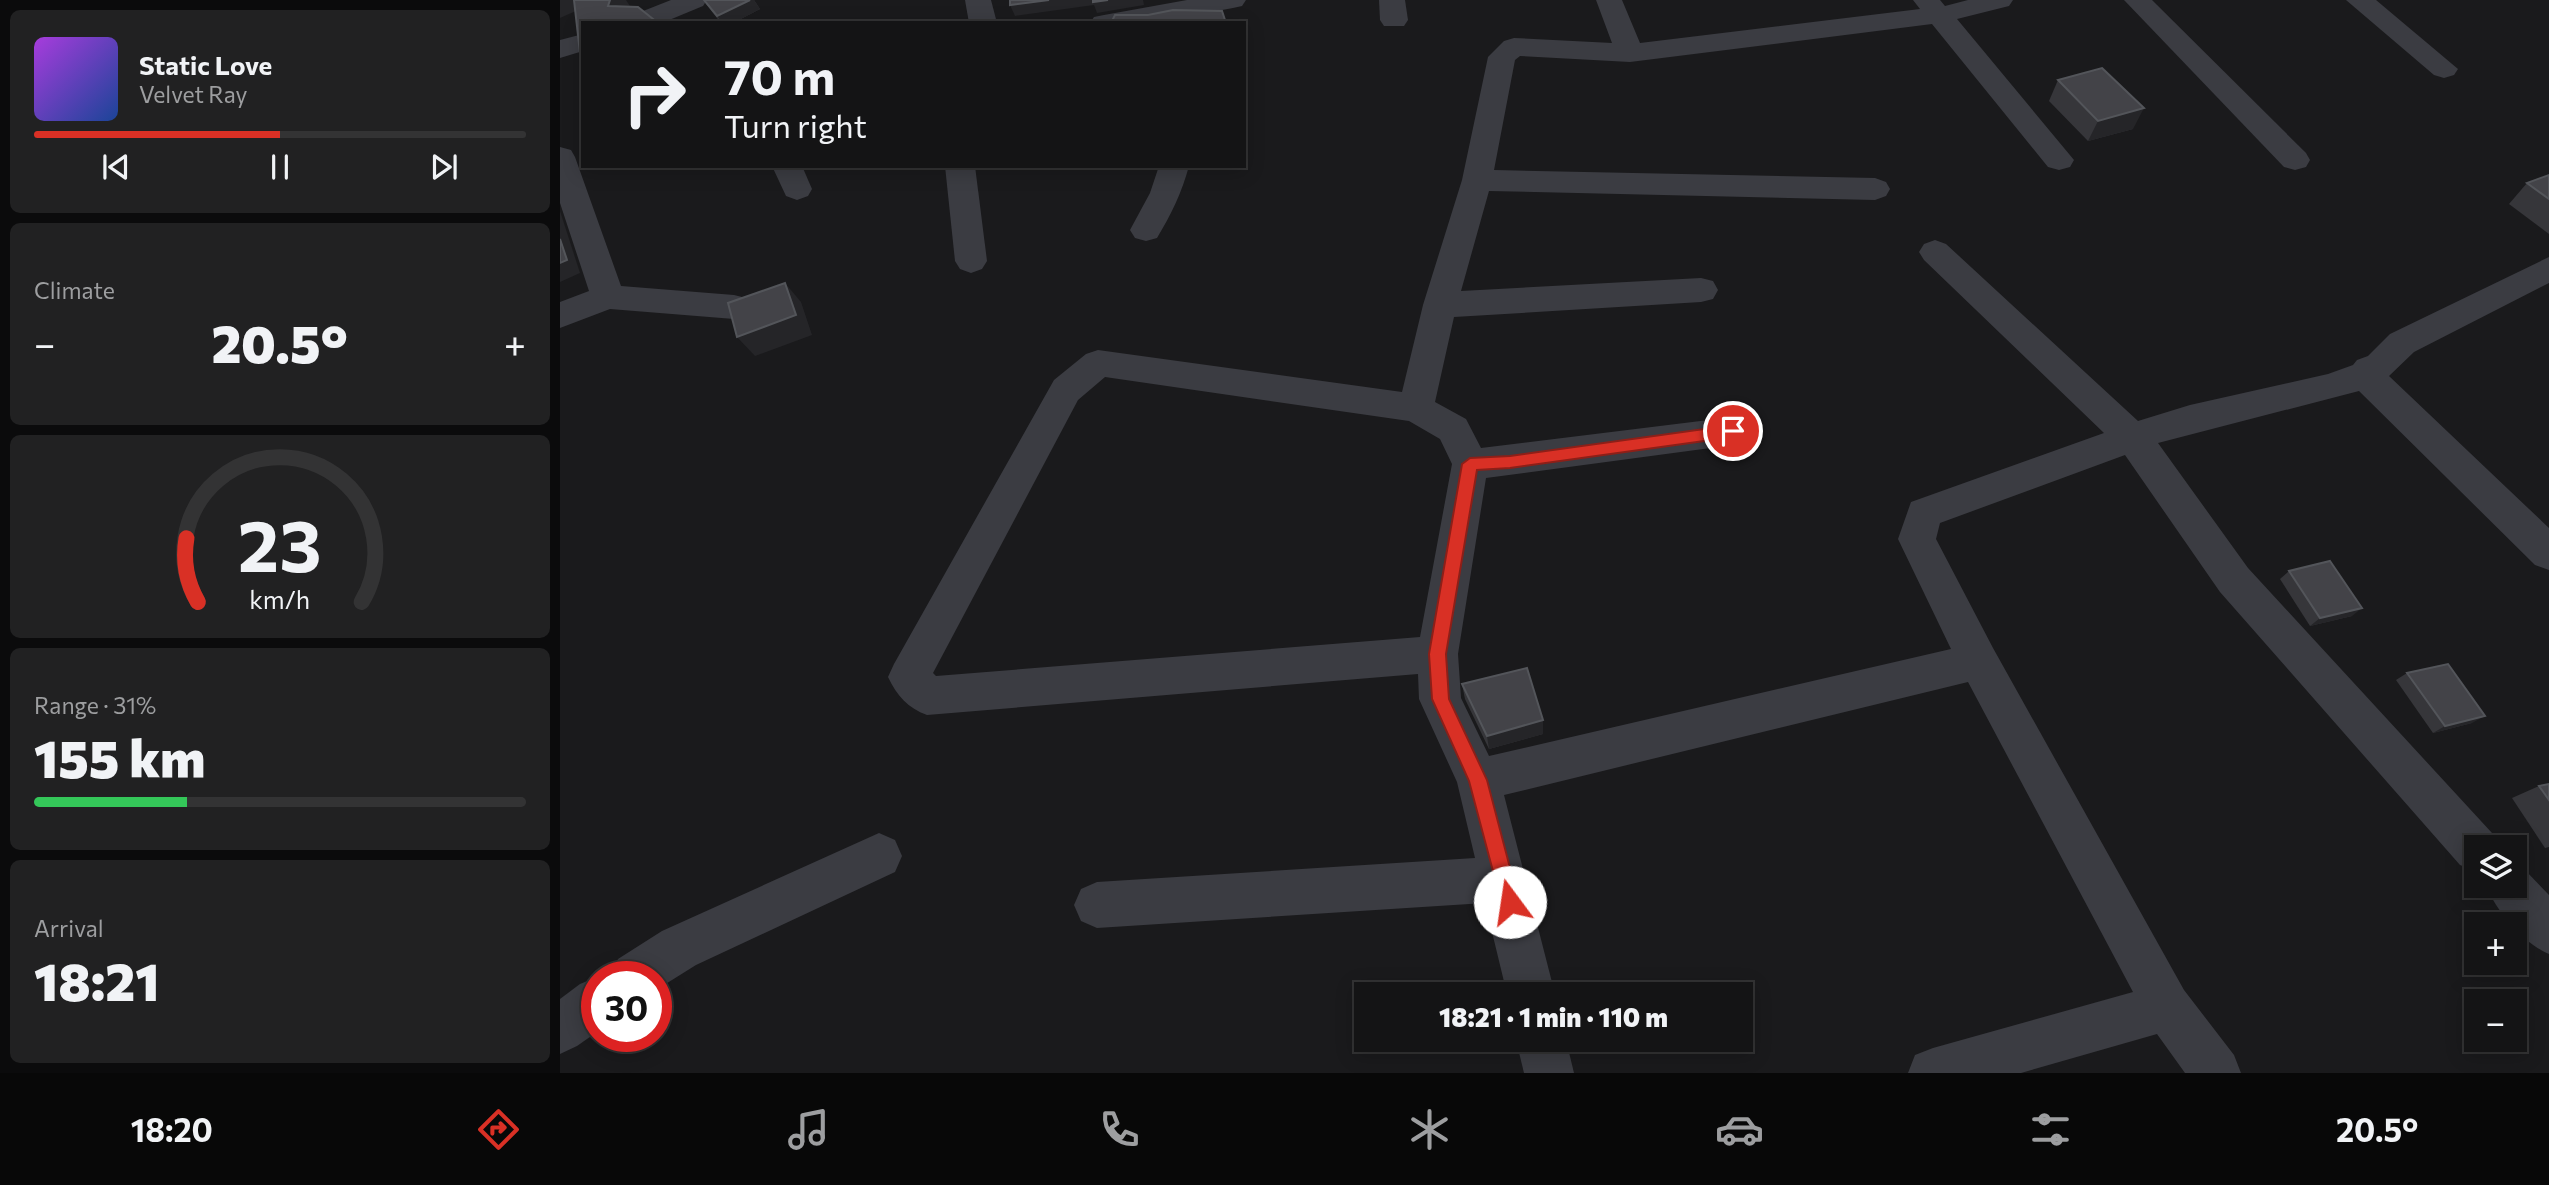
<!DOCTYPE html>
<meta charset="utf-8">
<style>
body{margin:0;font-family:Commissioner,sans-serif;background:#212122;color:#f1f3f6;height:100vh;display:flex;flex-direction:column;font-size:26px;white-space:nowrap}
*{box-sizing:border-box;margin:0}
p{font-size:23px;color:#9d9ea0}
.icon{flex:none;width:38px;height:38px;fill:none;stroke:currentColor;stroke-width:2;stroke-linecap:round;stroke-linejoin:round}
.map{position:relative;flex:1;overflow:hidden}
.sheet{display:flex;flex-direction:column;gap:10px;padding:10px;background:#0b0b0c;width:560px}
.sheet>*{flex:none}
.hud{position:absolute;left:21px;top:21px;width:665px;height:147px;border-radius:0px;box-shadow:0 4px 18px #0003,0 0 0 2px #333334;background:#141415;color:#f1f3f6;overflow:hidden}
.controls{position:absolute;left:1904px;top:835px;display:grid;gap:14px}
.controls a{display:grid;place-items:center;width:63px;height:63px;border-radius:0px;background:#141415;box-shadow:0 4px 18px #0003,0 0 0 2px #333334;font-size:35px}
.speed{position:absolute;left:21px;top:961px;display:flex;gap:14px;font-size:35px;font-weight:700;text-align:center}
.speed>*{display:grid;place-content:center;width:91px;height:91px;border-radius:50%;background:#141415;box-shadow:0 4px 18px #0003,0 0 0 2px #333334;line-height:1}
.speed .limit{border:10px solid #d22;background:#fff;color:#111}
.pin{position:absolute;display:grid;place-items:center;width:60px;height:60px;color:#fff;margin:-30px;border:4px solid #fff;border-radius:50%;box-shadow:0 2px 7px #0007}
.me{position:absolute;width:77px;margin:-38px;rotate:346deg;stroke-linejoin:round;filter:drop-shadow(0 0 5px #0008)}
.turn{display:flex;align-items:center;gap:24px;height:147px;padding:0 28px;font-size:32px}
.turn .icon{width:91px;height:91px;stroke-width:2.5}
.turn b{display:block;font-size:49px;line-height:60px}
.big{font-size:52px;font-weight:800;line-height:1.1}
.sheet .widget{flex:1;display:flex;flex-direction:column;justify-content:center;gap:10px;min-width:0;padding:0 24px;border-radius:10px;background:#212122}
.sheet .dial{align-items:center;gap:0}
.dial svg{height:182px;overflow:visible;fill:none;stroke:#333334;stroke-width:7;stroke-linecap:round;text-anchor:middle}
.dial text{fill:#f1f3f6;stroke:none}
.song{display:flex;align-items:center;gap:21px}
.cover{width:84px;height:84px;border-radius:10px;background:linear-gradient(135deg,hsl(280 70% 55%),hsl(220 70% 35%))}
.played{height:7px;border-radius:4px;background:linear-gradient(90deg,#d93025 50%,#333334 50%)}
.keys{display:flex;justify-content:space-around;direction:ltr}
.heat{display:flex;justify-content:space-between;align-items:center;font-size:38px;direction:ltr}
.charge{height:10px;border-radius:5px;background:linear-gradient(90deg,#34c759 31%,#333334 0)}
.trip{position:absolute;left:794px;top:982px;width:399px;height:70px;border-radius:0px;background:#141415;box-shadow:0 4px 18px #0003,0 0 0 2px #333334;font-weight:800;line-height:70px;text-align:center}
.menu{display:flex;height:112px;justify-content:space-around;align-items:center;background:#080808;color:#9d9ea0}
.menu .icon{width:49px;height:49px}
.menu .active{color:#d93025}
.menu b{font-size:32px;color:#f1f3f6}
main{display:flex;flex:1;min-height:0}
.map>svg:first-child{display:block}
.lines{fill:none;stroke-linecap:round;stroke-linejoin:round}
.street{fill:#3b3c42;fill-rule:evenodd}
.wall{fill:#36363a}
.shaded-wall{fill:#252528}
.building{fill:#434348;stroke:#53555a;stroke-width:2}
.route{fill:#d93025;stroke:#8d1f18;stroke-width:2}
</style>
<main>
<section class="sheet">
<div class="widget">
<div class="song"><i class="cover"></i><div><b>Static Love</b><p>Velvet Ray</p></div></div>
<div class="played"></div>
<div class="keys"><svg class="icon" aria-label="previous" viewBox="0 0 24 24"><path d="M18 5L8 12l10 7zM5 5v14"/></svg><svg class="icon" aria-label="pause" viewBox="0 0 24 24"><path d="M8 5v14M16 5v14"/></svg><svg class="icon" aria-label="next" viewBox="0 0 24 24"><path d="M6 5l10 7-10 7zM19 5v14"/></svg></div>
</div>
<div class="widget"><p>Climate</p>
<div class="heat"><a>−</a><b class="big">20.5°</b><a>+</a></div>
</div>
<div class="widget dial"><svg viewBox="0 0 100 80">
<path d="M14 69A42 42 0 1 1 86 69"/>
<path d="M14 69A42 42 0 0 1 9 41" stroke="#d93025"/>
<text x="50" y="56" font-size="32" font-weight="700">23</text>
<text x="50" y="72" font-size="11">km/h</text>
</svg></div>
<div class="widget"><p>Range · 31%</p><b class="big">155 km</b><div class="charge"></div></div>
<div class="widget"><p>Arrival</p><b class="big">18:21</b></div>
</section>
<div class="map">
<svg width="1989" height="1073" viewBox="0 0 1989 1073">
<rect width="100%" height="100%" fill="#1a1a1c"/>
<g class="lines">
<!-- street -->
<g class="street">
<polygon points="111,0 147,0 143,6 102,23 64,23 68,17"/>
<polygon points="405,0 431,0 437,23 409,23"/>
<polygon points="627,0 686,0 682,6 673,8 591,23 530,23 534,17 544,15"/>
<polygon points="819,0 845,0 848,20 844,26 824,26 820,20"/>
<path d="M1036,0h26l18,43 280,-34 -7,-9h27l5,6 23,-6h45l-4,6 -52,13 117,141 -4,7 -11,3 -11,-3 -116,-143 -302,38 -110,-6 -5,4 -21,110 381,8 11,4 4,7 -4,7 -11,4 -386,-9 -28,100 240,-13 12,3 5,9 -5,9 -12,3 -247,15 -19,85 31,17 15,29 252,-31 13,4 5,10 -5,10 -13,4 -247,33 -28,176 3,44 28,58 462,-107 -53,-110 13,-37 193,-69 -180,-173 -5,-8 5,-8 11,-4 11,4 192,177 52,-16 138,-31 25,-9 4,-5 11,-4 22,-22 159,-77v26l-135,69 -25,24 160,152v42l-14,-5 -176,-174 -201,52 90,125 244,265 6,14h-22v24l-16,-6 -240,-273 -95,-137 -185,68 -4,16 57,109 191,342 50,65 7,18h-56l-28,-39 -136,39h-113l7,-18 18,-7 200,-56 -165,-310 -464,113 51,199h-48l-22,-91 -388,25 -16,-7 -7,-16 7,-16 16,-7 378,-24 -18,-76 -38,-83 -1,-25 -491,41c-19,-7 -30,-19 -39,-38l6,-13 160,-284 32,-26 12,-4 304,42 21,-87 39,-125 26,-123 16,-16 10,-3 98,5zM545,377l304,44 31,18 12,25 -32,173 -484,39 -3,-3 145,-273z"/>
<polygon points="1564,0 1592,0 1746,153 1750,160 1746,167 1735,170 1724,167"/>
<polygon points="1786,0 1816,0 1898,69 1894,75 1884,78 1874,75"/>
<polygon points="23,34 23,51 0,58 0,40"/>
<polygon points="0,147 11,150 15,157 61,286 174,295 186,298 191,307 186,316 174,319 50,309 0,328 0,302 29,291 0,203"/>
<polygon points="212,166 242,166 252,189 248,196 237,200 226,196"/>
<polygon points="385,166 415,166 427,261 422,269 411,273 400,269 395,261"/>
<path d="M599,166h30c-7,26 -18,49 -32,72l-11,3 -11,-3 -5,-8 20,-37z"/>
<polygon points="319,833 335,840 342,856 335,872 136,965 96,990 96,976 51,976 58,959 102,931"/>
<path d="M1955,865l10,5 24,25v59c-26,-11 -52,-42 -63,-68h29z"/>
<polygon points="37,977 37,1032 17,1046 0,1054 0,999 20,984"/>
<polygon points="956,1040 1006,1040 1014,1073 964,1073"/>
</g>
</g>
<!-- wall -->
<g class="wall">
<polygon points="143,0 194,0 200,9 173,23 161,23"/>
<polygon points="1498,80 1573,129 1528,141 1489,101"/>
<polygon points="1989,175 1989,234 1949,204 1967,183"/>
<polygon points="1729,571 1792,616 1750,626 1720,579"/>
<polygon points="1847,673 1912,723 1873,733 1836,680"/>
<polygon points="902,684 983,734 929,749 905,699"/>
<polygon points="1989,784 1989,847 1985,848 1952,798 1979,786"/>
</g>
<!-- shaded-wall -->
<g class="shaded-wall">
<polygon points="0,0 23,0 27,6 0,18"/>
<polygon points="50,0 66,0 74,12 48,6"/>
<polygon points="190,0 194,0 200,9 173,23 162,23 157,16"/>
<polygon points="489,0 583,0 584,5 537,13 534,5 455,16 450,5"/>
<polygon points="1584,108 1573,129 1528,141 1538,121"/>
<polygon points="0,211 20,273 0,282"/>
<polygon points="225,283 241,302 252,335 195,356 177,337"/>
<polygon points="1802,608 1792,616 1750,626 1760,618"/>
<polygon points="1925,716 1912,723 1873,733 1885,726"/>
<polygon points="983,720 983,734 929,749 927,736"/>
</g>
<!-- building -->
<g class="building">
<polygon points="14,0 50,0 48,6 78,7 98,23 23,23 23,52 20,53"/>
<polygon points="144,0 190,0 157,16"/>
<polygon points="450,0 489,0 450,5"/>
<polygon points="533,0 548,0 533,2"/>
<polygon points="613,10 662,11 666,23 551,23 555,15 588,15"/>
<polygon points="1542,68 1584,108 1538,121 1498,80"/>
<polygon points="1989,175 1989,199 1967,183"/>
<polygon points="0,239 7,260 0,263"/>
<polygon points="225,283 236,315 177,337 168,303"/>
<polygon points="1770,561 1802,608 1760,618 1729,571"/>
<polygon points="1888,664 1925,716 1885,726 1847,673"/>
<polygon points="967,668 983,720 927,736 902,684"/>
<polygon points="1989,784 1989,800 1979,786"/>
</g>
<!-- route -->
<polygon class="route" points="1173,425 1180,431 1173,437 950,468 917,470 886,654 889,699 927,780 959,902 957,909 950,912 943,909 909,781 872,699 869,654 902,464 910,458 950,456"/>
</svg>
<div class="controls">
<a><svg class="icon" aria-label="layers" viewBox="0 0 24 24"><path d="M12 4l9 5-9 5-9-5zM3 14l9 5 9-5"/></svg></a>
<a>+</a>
<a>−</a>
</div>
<div class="speed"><div class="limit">30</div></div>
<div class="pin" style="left:1173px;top:431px;background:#d93025"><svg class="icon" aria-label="arrive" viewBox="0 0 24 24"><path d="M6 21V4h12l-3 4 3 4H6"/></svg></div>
<svg class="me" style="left:950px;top:902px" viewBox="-20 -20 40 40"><circle r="19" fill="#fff"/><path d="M0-13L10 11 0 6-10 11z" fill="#d93025"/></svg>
<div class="trip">18:21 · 1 min · 110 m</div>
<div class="hud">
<div class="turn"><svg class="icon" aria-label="right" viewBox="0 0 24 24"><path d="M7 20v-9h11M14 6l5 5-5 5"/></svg><div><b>70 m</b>Turn right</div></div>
</div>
</div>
</main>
<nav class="menu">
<b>18:20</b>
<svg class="icon active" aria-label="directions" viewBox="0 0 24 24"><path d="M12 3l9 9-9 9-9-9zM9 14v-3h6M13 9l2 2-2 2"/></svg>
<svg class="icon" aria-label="music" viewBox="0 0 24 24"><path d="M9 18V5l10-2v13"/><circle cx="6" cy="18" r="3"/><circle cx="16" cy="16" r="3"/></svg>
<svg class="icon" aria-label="phone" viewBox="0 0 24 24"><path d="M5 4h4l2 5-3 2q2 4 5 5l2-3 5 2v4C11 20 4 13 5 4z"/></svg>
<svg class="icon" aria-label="climate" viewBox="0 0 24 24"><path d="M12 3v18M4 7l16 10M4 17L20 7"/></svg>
<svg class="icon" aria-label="car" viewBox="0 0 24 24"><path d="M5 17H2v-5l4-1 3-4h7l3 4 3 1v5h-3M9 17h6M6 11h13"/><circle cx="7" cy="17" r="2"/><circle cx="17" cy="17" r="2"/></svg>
<svg class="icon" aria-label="filters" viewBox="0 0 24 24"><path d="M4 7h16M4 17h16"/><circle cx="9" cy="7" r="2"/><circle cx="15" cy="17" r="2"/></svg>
<b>20.5°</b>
</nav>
